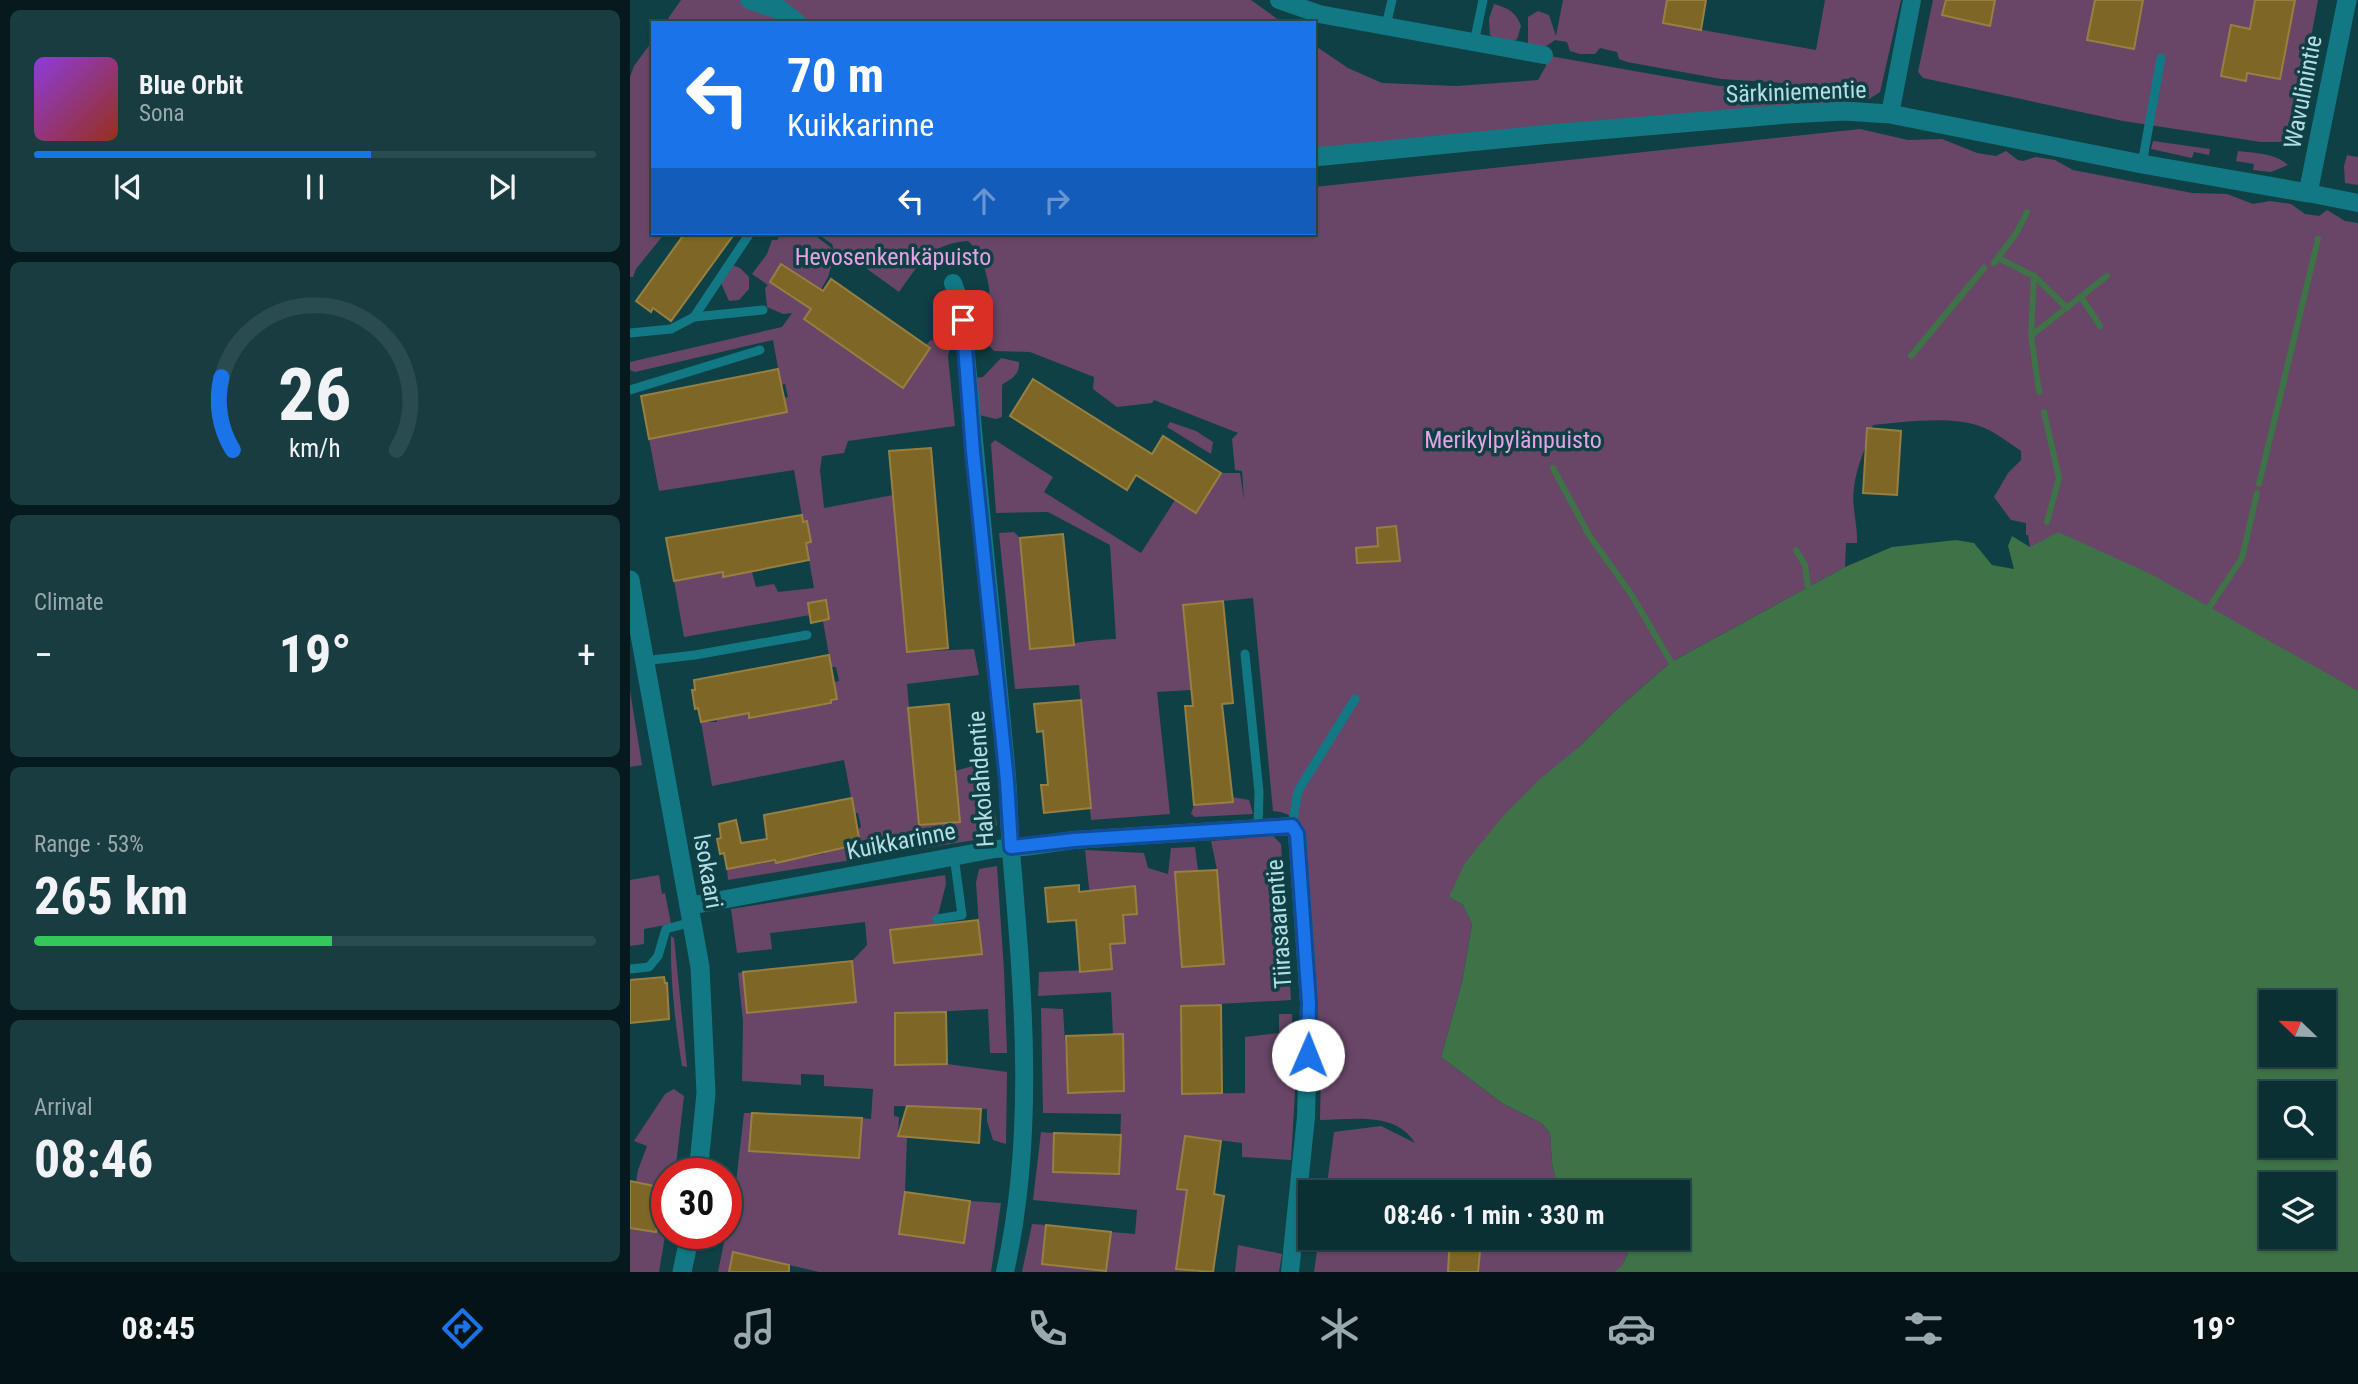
<!DOCTYPE html>
<meta charset="utf-8">
<style>
body{margin:0;font-family:"Roboto Condensed",sans-serif;background:#183c40;color:#f1f3f6;height:100vh;display:flex;flex-direction:column;font-size:26px;white-space:nowrap}
*{box-sizing:border-box;margin:0}
p{font-size:23px;color:#99a9ac}
.icon{flex:none;width:38px;height:38px;fill:none;stroke:currentColor;stroke-width:2;stroke-linecap:round;stroke-linejoin:round}
.map{position:relative;flex:1;overflow:hidden}
.side{display:flex;flex-direction:column;gap:10px;padding:10px;background:#061a1d;width:630px}
.side>*{flex:none}
.hud{position:absolute;left:21px;top:21px;width:665px;height:214px;border-radius:0px;box-shadow:0 2px 5px #0004,0 0 0 2px #2a4b4f;background:#1a73e8;color:#fff;overflow:hidden}
.needle{width:46px;rotate:293deg}
.tools{position:absolute;left:1629px;top:990px;display:grid;gap:14px}
.tools a{display:grid;place-items:center;width:77px;height:77px;border-radius:0px;background:#0a3034;box-shadow:0 2px 5px #0004,0 0 0 2px #2a4b4f;font-size:35px}
.speed{position:absolute;left:21px;top:1158px;display:flex;gap:14px;font-size:35px;font-weight:700;text-align:center}
.speed>*{display:grid;place-content:center;width:91px;height:91px;border-radius:50%;background:#0a3034;box-shadow:0 2px 5px #0004,0 0 0 2px #2a4b4f;line-height:1}
.speed .limit{border:10px solid #d22;background:#fff;color:#111}
.pin{position:absolute;display:grid;place-items:center;width:60px;height:60px;color:#fff;margin:-30px;border-radius:14px;box-shadow:0 4px 10px #0006}
.me{position:absolute;width:77px;margin:-38px;rotate:1deg;stroke-linejoin:round;filter:drop-shadow(0 0 5px #0008)}
.turn{display:flex;align-items:center;gap:24px;height:147px;padding:0 21px;font-size:32px}
.turn .icon{width:91px;height:91px;stroke-width:2.5}
.turn b{display:block;font-size:49px;line-height:60px}
.lanes{display:flex;align-items:center;height:66px;padding:0 21px;background:#0003;justify-content:center;gap:35px;direction:ltr}
.lanes .off{opacity:.35}
.big{font-size:52px;font-weight:700;line-height:1.1}
.side .widget{flex:1;display:flex;flex-direction:column;justify-content:center;gap:10px;min-width:0;padding:0 24px;border-radius:10px;background:#183c40}
.side .dial{align-items:center;gap:0}
.dial svg{height:182px;overflow:visible;fill:none;stroke:#2a4b4f;stroke-width:7;stroke-linecap:round;text-anchor:middle}
.dial text{fill:#f1f3f6;stroke:none}
.song{display:flex;align-items:center;gap:21px}
.cover{width:84px;height:84px;border-radius:10px;background:linear-gradient(135deg,hsl(270 70% 55%),hsl(10 70% 35%))}
.played{height:7px;border-radius:4px;background:linear-gradient(90deg,#1a73e8 60%,#2a4b4f 60%)}
.keys{display:flex;justify-content:space-around;direction:ltr}
.heat{display:flex;justify-content:space-between;align-items:center;font-size:38px;direction:ltr}
.charge{height:10px;border-radius:5px;background:linear-gradient(90deg,#34c759 53%,#2a4b4f 0)}
.trip{position:absolute;left:668px;top:1180px;width:392px;height:70px;border-radius:0px;background:#0a3034;box-shadow:0 2px 5px #0004,0 0 0 2px #2a4b4f;font-weight:700;line-height:70px;text-align:center}
.menu{display:flex;height:112px;justify-content:space-around;align-items:center;background:#041315;color:#99a9ac}
.menu .icon{width:49px;height:49px}
.menu .current{color:#1a73e8}
.menu b{font-size:32px;color:#f1f3f6}
main{display:flex;flex:1;min-height:0}
.map>svg:first-child{display:block}
.green{fill:#694668}
.water{fill:#3e7247;fill-rule:evenodd}
.lines{fill:none;stroke-linecap:round;stroke-linejoin:round}
.stream{stroke:#3e7247;stroke-width:6}
.building{fill:#7e6627;stroke:#977f41;stroke-width:2}
.service{stroke:#127884;stroke-width:9}
.minor{stroke:#127884;stroke-width:18}
.tertiary{stroke:#127884;stroke-width:19}
.route-casing{stroke:#114b97;stroke-width:18}
.route{stroke:#1a73e8;stroke-width:12}
.labels{text-anchor:middle;dominant-baseline:central;stroke-width:7;stroke-linejoin:round;paint-order:stroke}
.street-label{font-size:24px;fill:#b5dde4;stroke:#0e4046}
.park-label{font-size:24px;fill:#e7a2e4;stroke:#0e4046}
</style>
<main>
<section class="side">
<div class="widget">
<div class="song"><i class="cover"></i><div><b>Blue Orbit</b><p>Sona</p></div></div>
<div class="played"></div>
<div class="keys"><svg class="icon" aria-label="previous" viewBox="0 0 24 24"><path d="M18 5L8 12l10 7zM5 5v14"/></svg><svg class="icon" aria-label="pause" viewBox="0 0 24 24"><path d="M8 5v14M16 5v14"/></svg><svg class="icon" aria-label="next" viewBox="0 0 24 24"><path d="M6 5l10 7-10 7zM19 5v14"/></svg></div>
</div>
<div class="widget dial"><svg viewBox="0 0 100 80">
<path d="M14 69A42 42 0 1 1 86 69"/>
<path d="M14 69A42 42 0 0 1 9 37" stroke="#1a73e8"/>
<text x="50" y="56" font-size="32" font-weight="700">26</text>
<text x="50" y="72" font-size="11">km/h</text>
</svg></div>
<div class="widget"><p>Climate</p>
<div class="heat"><a>−</a><b class="big">19°</b><a>+</a></div>
</div>
<div class="widget"><p>Range · 53%</p><b class="big">265 km</b><div class="charge"></div></div>
<div class="widget"><p>Arrival</p><b class="big">08:46</b></div>
</section>
<div class="map">
<svg width="1728" height="1272" viewBox="0 0 1728 1272">
<rect width="100%" height="100%" fill="#0e4046"/>
<!-- green -->
<g class="green">
<polygon points="51,0 621,0 653,23 35,23"/>
<polygon points="933,0 1037,0 1033,23 1186,50 1195,0 1271,0 1250,92 1239,99 1212,94 1213,109 684,155 684,45 718,68 752,83 826,86 908,80 916,66 914,55 1089,86 1168,86 1153,83 1091,79 997,62 989,59 987,52 970,48 965,54 950,54 940,51 937,42 925,40 915,47 898,44 898,17 908,11 919,15 926,36"/>
<polygon points="1303,0 1688,0 1668,107 1653,142 1631,142 1493,121 1293,78 1288,72"/>
<path d="M864,4c14,4 22,8 27,22l-4,13 -9,6 -11,-4 -7,-6 -1,-16z"/>
<polygon points="23,40 23,233 35,233 6,269 3,277 0,277 0,77 4,66"/>
<path d="M1230,129l48,11 34,-1 35,14 19,3 10,-5 12,9 5,1 13,-4 19,3 18,10 119,23 35,1 26,10 17,-3 21,3 14,10 14,2 8,-6 18,11 13,2v468l-328,-144 -2,-12h-2v-12l-15,-3 -17,-23 14,-24 13,-13v-9c-10,-7 -21,-15 -32,-21 -32,-16 -82,-8 -116,-5 -6,20 -17,42 -19,63 -3,19 4,36 3,55h-11l-1,24 -174,95 -55,48 -37,37 -130,150 14,8 9,19 -10,58 -21,75 61,46 39,20 9,10 2,30 3,14 13,15h-242l8,-60 47,-6 34,17c-20,-32 -62,-23 -95,-23l1,-49 -15,-231c-3,-19 -14,-27 -33,-29l-20,-213 -70,7 8,85 -34,2 13,122 -79,6 -12,-135 -64,4 -16,-156 15,-1 6,6 10,110c29,-2 57,-8 86,-9l-6,-94 -62,-33 -52,1 -5,-69 4,-4 58,37 -9,15 97,61 34,-53 14,8 8,-7 6,1 18,-29h19l4,27 -2,-29 -7,-1 -3,-31 6,-6 -84,-33 -2,3 -35,4 -24,-18 1,-12 -64,-25 -36,-1 -25,-26v-11l6,-8 12,2c8,-17 -5,-55 -19,-67 -39,3 -48,22 -69,51l-36,-26 -8,-1 -3,-5 -16,-9 -8,26 -24,43 98,68 23,-33 -2,-7 8,-8 19,5 -2,12 7,69 -107,15 -4,12 -22,3 -2,14 4,38 69,-13 14,157 67,-3 5,26 -72,9 12,141 41,-3 -5,-51 31,-9 11,63 -10,13 -259,42 -1,-11 97,-15v-3l37,-24 -3,-14h-4l-10,-53 -132,26 -11,-64h16v-3l32,-6 1,5 47,-9 22,-6 1,3 11,-2v-4l6,-1 -3,-17 5,-1 -3,-14h-5l-8,-46 6,-2 -3,-19 -18,3 2,12 -126,22 -10,-56 49,-9 1,5 28,-5 4,15 18,-3 4,8 36,-4 -8,-45 5,-1 -4,-20h-4l-9,-52 -135,21 -10,-52 137,-27 -2,-14 4,-1 -3,-13 -4,1 -8,-45 -138,32 -5,-2v-8l152,-35 10,-14 -9,1 -16,-7 -2,-19 3,-3 -16,-11 15,-20 5,-14h5l5,-7h30l22,17 -2,-6 -16,-11h498v-46z"/>
<polygon points="1523,141 1580,149 1579,155 1564,152 1562,158 1521,149"/>
<path d="M1608,151c15,2 38,2 50,14l-17,7 -18,-2 1,-6 -18,-3z"/>
<polygon points="1717,155 1728,157 1728,185 1715,183 1714,166"/>
<polygon points="102,265 110,268 119,277 119,289 109,300 99,301 91,283"/>
<path d="M371,358l18,4c1,13 -7,16 -17,23v32l-6,2 -17,-4 -5,-37 9,-1z"/>
<polygon points="540,422 566,431 583,442 581,454 537,427"/>
<polygon points="0,691 12,765 0,767"/>
<polygon points="602,797 619,800 623,814 565,817 561,814 564,805 602,802"/>
<polygon points="643,836 651,844 661,1000 551,1006 552,1094 615,1093 615,1037 649,1033 649,1014 662,1014 665,1092 661,1160 612,1157 612,1143 555,1136 547,1188 557,1190 546,1268 568,1272 392,1272 402,1224 416,1225 412,1264 476,1271 481,1232 505,1234 507,1210 403,1200 411,1132 424,1133 423,1172 489,1173 491,1114 413,1113 411,1008 433,1009 438,1093 494,1091 493,1035 483,1035 481,992 408,996 409,972 482,969 480,944 495,943 493,915 507,914 505,887 462,916 455,850 514,853 518,868 538,874 541,848 565,847 568,871 545,873 552,967 594,963 587,870 581,841"/>
<polygon points="367,866 374,971 377,1053 360,1053 358,1009 265,1014 266,1065 317,1064 377,1072 376,1144 363,1140 357,1121 357,1109 264,1106 264,1116 269,1117 268,1136 277,1137 275,1192 269,1234 334,1243 340,1201 371,1203 361,1272 189,1272 104,1252 99,1272 88,1272 106,1183 114,1113 122,1113 119,1151 228,1158 232,1118 241,1119 243,1089 194,1086 194,1075 171,1074 171,1085 112,1081 113,1021 108,973 113,972 117,1013 226,1002 222,961 237,945 235,922 140,933 142,949 107,953 101,909 315,875 316,884 307,919 308,925 260,930 264,963 351,954 346,883 349,869"/>
<polygon points="29,875 32,894 35,893 41,924 14,929 14,944 0,946 0,880"/>
<path d="M41,936l3,2 13,129 -5,-1c-7,-44 -12,-86 -11,-130z"/>
<polygon points="44,1089 54,1096 45,1174 37,1174 37,1224 29,1272 0,1272 0,1228 26,1232 34,1188 6,1182 8,1170 17,1146 4,1141 35,1094"/>
<polygon points="689,1237 972,1237 981,1249 998,1252 992,1267 984,1272 684,1272"/>
<polygon points="608,1245 652,1254 649,1272 605,1272"/>
</g>
<!-- water -->
<path class="water" d="M1428,532l93,42 207,117v581h-744l8,-6 6,-13 -17,-4 -9,-12h76v-45h-110l-13,-15 -3,-14 -2,-30 -9,-10 -39,-20 -61,-46 21,-75 10,-58 -9,-19 -14,-8 16,-34 39,-48 36,-36 39,-32 37,-37 55,-48 174,-95 47,-20 64,-7 18,3 18,22 22,4 -6,-23 4,-10 18,11zM1642,1003h52v52h-52zM1642,1094h52v52h-52zM1642,1185h52v52h-52z"/>
<g class="lines">
<!-- stream -->
<g class="stream">
<polyline points="1368,258 1404,276 1437,308"/>
<polyline points="1364,263 1387,232 1397,212"/>
<polyline points="1404,276 1401,335 1409,392"/>
<polyline points="1451,297 1470,326"/>
<polyline points="1402,335 1477,276"/>
<polyline points="1281,356 1354,268"/>
<polyline points="1414,412 1429,478 1417,522"/>
<polyline points="923,468 959,535 1001,594 1041,662"/>
<polyline points="1629,484 1688,239"/>
<polyline points="1166,550 1175,565 1178,587"/>
<polyline points="1580,606 1612,558 1627,493"/>
</g>
</g>
<!-- building -->
<g class="building">
<polygon points="1037,0 1076,0 1071,30 1033,23"/>
<polygon points="1316,0 1365,0 1360,26 1312,15"/>
<polygon points="1465,0 1513,0 1504,49 1457,40"/>
<polygon points="1625,0 1665,0 1650,79 1617,73 1616,81 1591,76 1601,25 1620,29"/>
<polygon points="55,233 105,233 41,321 23,308 21,312 6,301"/>
<polygon points="151,264 193,291 201,279 300,348 273,388 174,319 181,309 140,282"/>
<polygon points="148,369 157,412 19,439 11,396"/>
<polygon points="403,379 522,454 533,436 591,473 566,513 506,475 497,490 380,416"/>
<polygon points="1237,428 1271,431 1267,495 1233,493"/>
<polygon points="301,448 318,648 277,652 259,451"/>
<polygon points="172,515 173,522 177,521 181,542 176,543 179,560 93,577 93,572 44,581 36,538"/>
<polygon points="766,526 770,561 727,563 726,548 748,546 747,528"/>
<polygon points="433,534 444,645 400,649 390,538"/>
<polygon points="196,600 199,619 181,623 178,603"/>
<polygon points="593,601 603,703 592,704 603,802 564,805 555,706 563,706 553,605"/>
<polygon points="199,655 207,699 201,700 201,703 119,718 119,713 71,722 68,708 65,709 62,690 65,690 64,680"/>
<polygon points="451,700 461,808 414,813 411,785 418,785 413,731 407,732 404,704"/>
<polygon points="319,704 330,822 289,825 278,708"/>
<polygon points="222,798 230,844 146,863 145,860 97,869 94,853 90,854 87,839 91,838 89,824 106,820 111,843 137,839 134,815"/>
<polygon points="587,870 594,964 552,967 545,872"/>
<polygon points="449,885 449,892 505,886 507,914 493,915 495,943 480,944 482,969 450,972 446,920 418,922 415,888"/>
<polygon points="348,920 352,954 264,963 260,930"/>
<polygon points="222,961 226,1002 117,1013 113,972"/>
<polygon points="34,977 35,983 37,983 39,1019 0,1023 0,980"/>
<polygon points="591,1005 592,1093 552,1094 551,1006"/>
<polygon points="316,1012 317,1064 265,1065 265,1013"/>
<polygon points="493,1034 494,1091 438,1093 436,1036"/>
<polygon points="277,1106 351,1109 349,1143 268,1136"/>
<polygon points="122,1113 232,1118 229,1158 119,1151"/>
<polygon points="424,1133 491,1135 489,1174 423,1172"/>
<polygon points="555,1136 591,1141 584,1194 594,1196 583,1272 546,1269 557,1190 547,1189"/>
<polygon points="0,1181 34,1188 26,1232 0,1228"/>
<polygon points="275,1192 340,1201 334,1243 269,1234"/>
<polygon points="416,1225 481,1232 476,1271 412,1264"/>
<polygon points="820,1237 845,1237 845,1239 851,1240 848,1272 818,1272"/>
<polygon points="103,1252 159,1265 159,1272 99,1272"/>
</g>
<g class="lines">
<!-- service -->
<g class="service">
<polyline points="756,26 762,0"/>
<polyline points="844,43 853,0"/>
<polyline points="1512,164 1531,58"/>
<polyline points="64,317 133,310"/>
<polyline points="0,333 41,329 64,317 120,233"/>
<polyline points="0,390 130,350"/>
<polyline points="615,654 629,792 628,828"/>
<polyline points="13,661 65,655 177,635"/>
<polyline points="662,826 668,791 725,699"/>
<polyline points="307,919 332,915 324,856"/>
<polyline points="0,969 19,967 28,956 36,929 62,922"/>
</g>
<!-- minor -->
<g class="minor">
<polyline points="649,0 689,14 914,55"/>
<polyline points="1260,114 1282,0"/>
<polyline points="1678,193 1728,203"/>
<path d="M323,283l8,22 2,15c13,152 30,304 44,457 2,25 2,49 4,74 12,140 25,282 -6,421"/>
<polyline points="59,906 365,849 394,847 444,840 662,826 667,834 679,1003 676,1117 660,1272"/>
</g>
<!-- tertiary -->
<g class="tertiary">
<polyline points="120,0 147,9"/>
<polyline points="138,0 167,23"/>
<polyline points="684,157 921,134 1157,114 1214,111 1260,114 1512,164 1678,193 1717,0"/>
<polyline points="0,580 70,967 76,1093 68,1174"/>
<polyline points="52,1272 60,1234"/>
</g>
</g>
<g class="lines">
<defs>
<polyline id="route" points="333,320 343,452 377,781 381,847 444,840 662,826 667,834 679,1003 678,1055"/>
</defs>
<!-- route casing -->
<use href="#route" class="route-casing"/>
<!-- route -->
<use href="#route" class="route"/>
</g>
<g class="labels">
<!-- street labels -->
<g class="street-label">
<text transform="translate(1166 92) rotate(-2)">Särkiniementie</text>
<text transform="translate(1673 92) rotate(-79)">Wavulinintie</text>
<text transform="translate(351 779) rotate(-94)">Hakolahdentie</text>
<text transform="translate(271 841) rotate(-11)">Kuikkarinne</text>
<text transform="translate(78 871) rotate(80)">Isokaari</text>
<text transform="translate(649 924) rotate(-94)">Tiirasaarentie</text>
</g>
<!-- park labels -->
<g class="park-label">
<text x="263" y="257">Hevosenkenkäpuisto</text>
<text x="883" y="440">Merikylpylänpuisto</text>
</g>
</g>
</svg>
<div class="tools">
<a><svg class="needle" viewBox="-14 -14 28 28"><path d="M0-13l5 13h-10z" fill="#e53935"/><path d="M0 13l5-13h-10z" fill="#99a9ac"/></svg></a>
<a><svg class="icon" aria-label="search" viewBox="0 0 24 24"><circle cx="10" cy="10" r="6"/><path d="M15 15l6 6"/></svg></a>
<a><svg class="icon" aria-label="layers" viewBox="0 0 24 24"><path d="M12 4l9 5-9 5-9-5zM3 14l9 5 9-5"/></svg></a>
</div>
<div class="speed"><div class="limit">30</div></div>
<div class="pin" style="left:333px;top:320px;background:#d93025"><svg class="icon" aria-label="arrive" viewBox="0 0 24 24"><path d="M6 21V4h12l-3 4 3 4H6"/></svg></div>
<svg class="me" style="left:678px;top:1055px" viewBox="-20 -20 40 40"><circle r="19" fill="#fff"/><path d="M0-13L10 11 0 6-10 11z" fill="#1a73e8"/></svg>
<div class="trip">08:46 · 1 min · 330 m</div>
<div class="hud">
<div class="turn"><svg class="icon" aria-label="left" viewBox="0 0 24 24"><path d="M17 20v-9H6M10 6l-5 5 5 5"/></svg><div><b>70 m</b>Kuikkarinne</div></div>
<div class="lanes"><svg class="icon" aria-label="left" viewBox="0 0 24 24"><path d="M17 20v-9H6M10 6l-5 5 5 5"/></svg><svg class="icon off" aria-label="ahead" viewBox="0 0 24 24"><path d="M12 20V5M6 11l6-6 6 6"/></svg><svg class="icon off" aria-label="right" viewBox="0 0 24 24"><path d="M7 20v-9h11M14 6l5 5-5 5"/></svg></div>
</div>
</div>
</main>
<nav class="menu">
<b>08:45</b>
<svg class="icon current" aria-label="directions" viewBox="0 0 24 24"><path d="M12 3l9 9-9 9-9-9zM9 14v-3h6M13 9l2 2-2 2"/></svg>
<svg class="icon" aria-label="music" viewBox="0 0 24 24"><path d="M9 18V5l10-2v13"/><circle cx="6" cy="18" r="3"/><circle cx="16" cy="16" r="3"/></svg>
<svg class="icon" aria-label="phone" viewBox="0 0 24 24"><path d="M5 4h4l2 5-3 2q2 4 5 5l2-3 5 2v4C11 20 4 13 5 4z"/></svg>
<svg class="icon" aria-label="climate" viewBox="0 0 24 24"><path d="M12 3v18M4 7l16 10M4 17L20 7"/></svg>
<svg class="icon" aria-label="car" viewBox="0 0 24 24"><path d="M5 17H2v-5l4-1 3-4h7l3 4 3 1v5h-3M9 17h6M6 11h13"/><circle cx="7" cy="17" r="2"/><circle cx="17" cy="17" r="2"/></svg>
<svg class="icon" aria-label="filters" viewBox="0 0 24 24"><path d="M4 7h16M4 17h16"/><circle cx="9" cy="7" r="2"/><circle cx="15" cy="17" r="2"/></svg>
<b>19°</b>
</nav>
